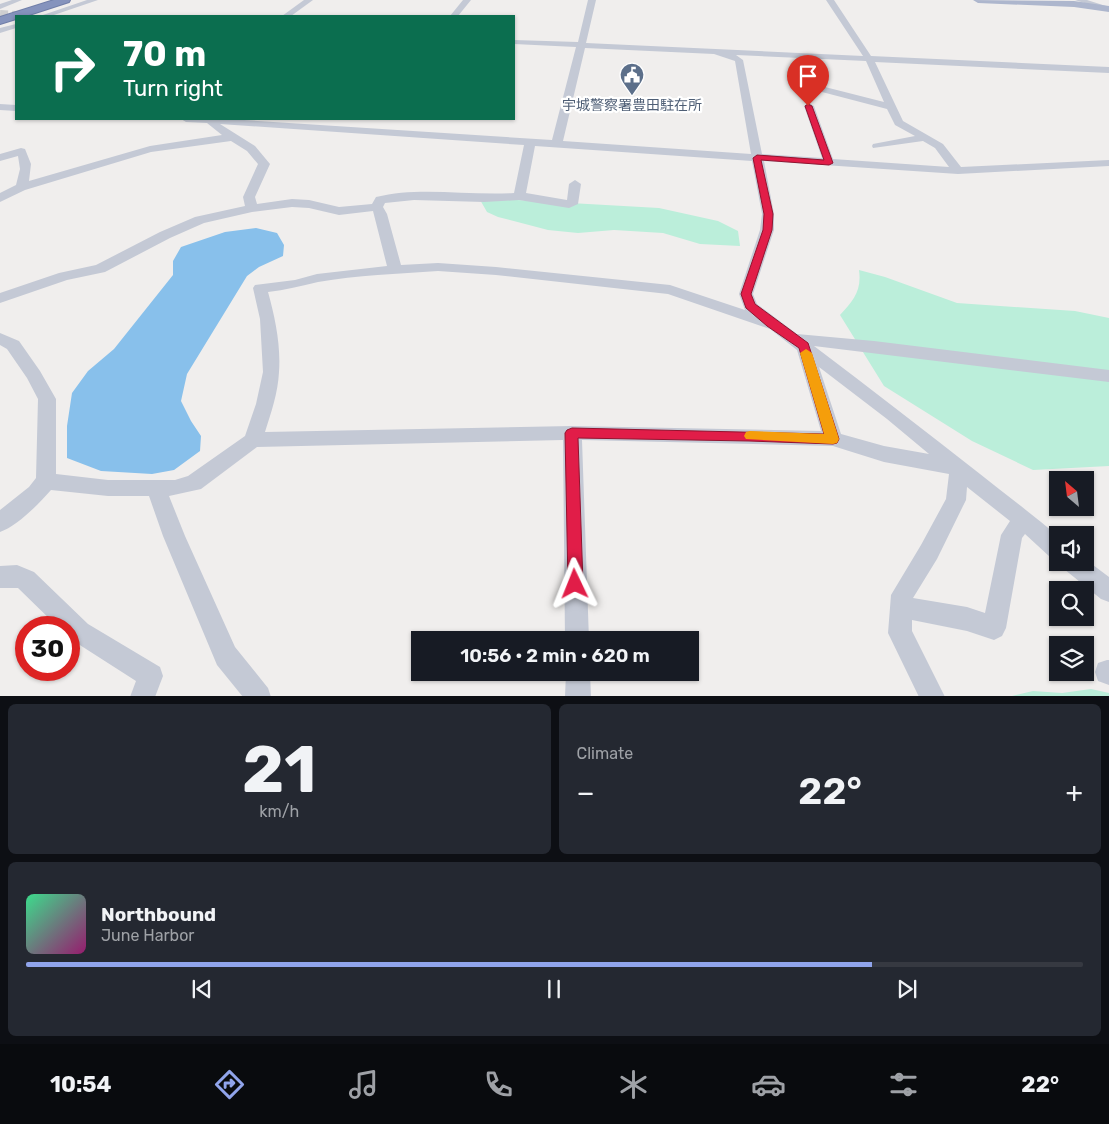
<!DOCTYPE html>
<meta charset="utf-8">
<style>
body{margin:0;font-family:Rubik,"Noto Sans JP",sans-serif;background:#242831;color:#f1f3f6;height:100vh;display:flex;flex-direction:column;font-size:19px;white-space:nowrap}
*{box-sizing:border-box;margin:0}
p{font-size:16px;color:#9ea1a6}
.icon{flex:none;width:28px;height:28px;fill:none;stroke:currentColor;stroke-width:2;stroke-linecap:round;stroke-linejoin:round}
.map{position:relative;height:696px;overflow:hidden}
.side{display:flex;flex-direction:column;gap:8px;padding:8px;background:#0d0f14;flex:1}
.side>*{flex:none}
.hud{position:absolute;left:15px;top:15px;width:500px;height:105px;border-radius:0px;box-shadow:0 1px 4px #0004;background:#0b6e4f;color:#fff;overflow:hidden}
.needle{width:32px;rotate:332deg}
.controls{position:absolute;left:1049px;top:471px;display:grid;gap:10px}
.controls a{display:grid;place-items:center;width:45px;height:45px;border-radius:0px;background:#171b24;box-shadow:0 1px 4px #0004;font-size:25px}
.speed{position:absolute;left:15px;top:616px;display:flex;gap:10px;font-size:25px;font-weight:700;text-align:center}
.speed>*{display:grid;place-content:center;width:65px;height:65px;border-radius:50%;background:#171b24;box-shadow:0 1px 4px #0004;line-height:1}
.speed .limit{border:8px solid #d22;background:#fff;color:#111}
.pin{position:absolute;display:grid;place-items:center;width:42px;height:42px;color:#fff;margin:-51px -21px;border-radius:50% 50% 50% 0;rotate:-45deg;box-shadow:0 0 5px #0007}
.pin .icon{rotate:45deg}
.me{position:absolute;width:55px;margin:-28px;rotate:358deg;stroke-linejoin:round;filter:drop-shadow(0 0 4px #0008)}
.turn{display:flex;align-items:center;gap:18px;height:105px;padding:0 25px;font-size:22px}
.turn .icon{width:65px;height:65px;stroke-width:2.5}
.turn b{display:block;font-size:35px;line-height:42px}
.big{font-size:38px;font-weight:600;line-height:1.1}
.side .card{flex:1;display:flex;flex-direction:column;justify-content:center;gap:8px;min-width:0;padding:0 18px;border-radius:8px;background:#242831}
.side .dial{align-items:center;gap:0}
.dial b{font-size:65px;line-height:1}
.song{display:flex;align-items:center;gap:15px}
.cover{width:60px;height:60px;border-radius:8px;background:linear-gradient(135deg,hsl(150 70% 55%),hsl(320 70% 35%))}
.played{height:5px;border-radius:2px;background:linear-gradient(90deg,#90a4eb 80%,#363941 80%)}
.keys{display:flex;justify-content:space-around;direction:ltr}
.heat{display:flex;justify-content:space-between;align-items:center;font-size:28px;direction:ltr}
.side .tiles{flex:1;display:grid;gap:8px;grid-template-columns:1fr 1fr}
.card:last-child{grid-column:span 2}
.trip{position:absolute;left:411px;top:631px;width:288px;height:50px;border-radius:0px;background:#171b24;box-shadow:0 1px 4px #0004;font-weight:600;line-height:50px;text-align:center}
.menu{display:flex;height:80px;justify-content:space-around;align-items:center;background:#090b0e;color:#9ea1a6}
.menu .icon{width:35px;height:35px}
.menu .selected{color:#90a4eb}
.menu b{font-size:22px;color:#f1f3f6}
.map>svg:first-child{display:block}
.green{fill:#bbeeda}
.water{fill:#88c0eb}
.lines{fill:none;stroke-linecap:round;stroke-linejoin:round}
.minor-tunnel{stroke:#ceced0;stroke-width:8;stroke-dasharray:8 4;stroke-linecap:butt}
.highway-casing{stroke:#707ea8;stroke-width:2}
.minor{fill:#c4c9d5;fill-rule:evenodd}
.major{fill:#adb6cd;fill-rule:evenodd}
.highway{fill:#8593bd;fill-rule:evenodd}
.route{fill:#e11d48;stroke:#92132f}
.slow{fill:#f59e0b}
.labels{text-anchor:middle;dominant-baseline:central;stroke-width:4.5;stroke-linejoin:round;paint-order:stroke}
.far-service-label{font-size:14px;fill:#4e5e75;stroke:#fff}
</style>
<div class="map">
<svg width="1109" height="697" viewBox="0 0 1109 697">
<rect width="100%" height="100%" fill="#f0eeed"/>
<!-- green -->
<g class="green">
<polygon points="479,198 659,208 718,221 738,231 740,246 700,244 663,233 614,230 578,233 548,230 498,217 487,212"/>
<path d="M859,270l26,7 72,26 118,8 34,7v148l-76,4 -61,-29 -88,-55 -44,-71c13,-14 22,-24 19,-45z"/>
<polygon points="1091,689 1109,693 1109,696 1012,696 1033,691 1062,693"/>
</g>
<!-- water -->
<polygon class="water" points="256,228 277,233 284,245 283,256 259,267 247,276 187,374 181,401 191,421 201,436 200,451 174,470 152,474 101,471 67,458 67,426 72,393 88,371 114,349 173,275 173,261 181,247 225,232"/>
<g class="lines">
<!-- minor-tunnel -->
<polyline class="minor-tunnel" points="0,14 34,16"/>
<defs>
<polygon id="highway" points="54,0 70,0 69,2 26,16 16,16 16,19 0,24 0,17"/>
</defs>
<!-- highway casing -->
<use href="#highway" class="highway-casing"/>
<!-- minor -->
<g class="minor">
<polygon points="12,0 22,0 0,9 0,4"/>
<polygon points="87,0 98,0 51,16 40,16"/>
<polygon points="304,0 313,0 291,16 282,16"/>
<polygon points="463,0 471,0 458,16 450,16"/>
<path d="M588,0h8l-10,43 277,13 -37,-56h8l37,56 238,11v6l-234,-11 28,59 40,23 18,23 148,-7v6l-151,8 -194,-13 10,53v16l-21,64 4,10 40,30 77,7 235,29v12l-295,-36c56,42 111,85 166,128 26,21 52,40 78,62v24l-8,-3 -25,-23 -3,4 -16,90 -4,8 -8,4 -27,-9 -55,-11v11l33,66h-26l-31,-64 3,-38 30,-50 25,-46 3,-25 -65,-12 -51,-16 -251,-6 7,200h-24l-2,-200 -306,7 -56,42 -32,7 16,40 50,111 33,41 3,9h-28l-26,-32 -54,-129 -14,-40h-41l-57,-6c-12,14 -34,36 -51,42v-22l29,-23 7,-9 2,-79 -11,-21 -20,-29 -7,-4v-12l19,8 21,30 16,28v75l52,6h67l13,-4 57,-40 11,-32 7,-32 -3,-53 -7,-31 2,-3 40,-5 22,-6 70,-8 -14,-55 -34,4 -30,-7 -17,-1 -40,5 -48,11 -34,15 -65,34 -38,8 -67,23v-10l59,-20 37,-8 64,-33 35,-15 50,-11 -2,-9 15,-33 -11,-13 -16,-10 -80,11 -126,38 -25,12v-9l16,-8 4,-16 -2,-13 -18,5v-7l21,-6 4,1 6,15 -2,17 121,-35 72,-11 -15,-12 -21,-1 -5,-3h47l324,21 24,-93 -62,-3v-4l64,2zM585,48l129,6 21,7 16,93 -188,-13zM736,55l130,6 18,41 -59,-15 -5,3 2,2 65,17 8,16 20,11 -42,8 -1,2 1,2 50,-7 12,7 14,19 -116,-8 -19,-53 -5,-3 -5,3 18,52 -60,-4 -19,-94zM220,124l304,21 -10,48c-46,3 -94,-7 -138,4l-4,7 -33,3 -30,-7 -17,-1 -35,5 -2,-7 15,-33 -15,-18zM535,146l217,15 10,53 -2,16 -21,64 6,16 -75,-25 -174,-18 -58,-4 -37,2 -14,-51 -4,-7 2,-4 29,-3 70,2 35,-2 50,8 9,-4 3,-20 -6,-4 -6,4 -2,16 -41,-7zM438,271l58,4 172,19 102,35 27,21 24,81 -249,-5 -307,6c6,-19 13,-39 14,-60 2,-27 -4,-55 -11,-80 17,-2 33,-6 50,-10 39,-7 80,-8 120,-11zM819,367l68,52 42,35 -45,-8 -43,-12zM967,487l43,34 -9,14 -16,78 -18,-6 -54,-9 24,-39 26,-53 3,-6z"/>
<polygon points="1075,0 1087,0 1109,7 1109,11"/>
<polygon points="16,24 16,28 0,33 0,28"/>
<polygon points="0,104 16,105 16,111 0,110"/>
<polygon points="1085,559 1109,577 1109,602 1101,599 1064,569 1061,562 1085,562"/>
<polygon points="17,565 34,572 88,624 160,667 163,676 155,697 130,697 136,681 72,640 69,638 69,628 59,628 18,588 0,588 0,566"/>
<polygon points="1107,660 1109,660 1109,685 1098,681 1095,672 1098,663"/>
<polygon points="566,672 590,672 591,697 565,697"/>
</g>
<!-- major -->
<polygon class="major" points="973,0 1074,1 1109,6 1109,12 1074,7 978,3"/>
<!-- highway -->
<use href="#highway" class="highway"/>
</g>
<!-- route -->
<polygon class="route" points="808,104 812,106 833,163 829,165 761,160 773,214 772,230 751,294 755,304 808,343 839,439 837,443 833,444 749,441 578,438 583,584 581,589 575,591 570,589 568,584 565,433 567,430 572,428 824,434 799,348 767,326 746,308 741,294 763,230 764,214 753,158 757,155 824,160 805,106"/>
<!-- slow -->
<polygon class="slow" points="806,349 812,353 839,439 837,443 833,444 746,439 744,436 746,432 750,431 824,434 800,353"/>
<!-- icons -->
<defs>
<symbol id="civic-pin" viewBox="-11 -11 22 30"><path d="M0 17L-7.5 6A9.5 9.5 0 1 1 7.5 6Z" fill="#5c6f8a" stroke="#fff"/><path d="M-.6-6.5H3V-4.5H.6V-3L4-1V1h2V6H-6V1h2V-1L-.6-3ZM-1.2 2.5V6h2.4V2.5Z" fill="#fff"/></symbol>
</defs>
<g fill-rule="evenodd">
<use href="#civic-pin" x="618" y="61" width="28" height="38"/>
</g>
<g class="labels">
<!-- far-service labels -->
<g class="far-service-label">
<text x="632" y="105">宇城警察署豊田駐在所</text>
</g>
</g>
</svg>
<div class="controls">
<a><svg class="needle" viewBox="-14 -14 28 28"><path d="M0-13l5 13h-10z" fill="#e53935"/><path d="M0 13l5-13h-10z" fill="#9ea1a6"/></svg></a>
<a><svg class="icon" aria-label="sound" viewBox="0 0 24 24"><path d="M4 9h4l5-4v14l-5-4H4zM17 9q2 3 0 6"/></svg></a>
<a><svg class="icon" aria-label="search" viewBox="0 0 24 24"><circle cx="10" cy="10" r="6"/><path d="M15 15l6 6"/></svg></a>
<a><svg class="icon" aria-label="layers" viewBox="0 0 24 24"><path d="M12 4l9 5-9 5-9-5zM3 14l9 5 9-5"/></svg></a>
</div>
<div class="speed"><div class="limit">30</div></div>
<div class="pin" style="left:808px;top:106px;background:#d93025"><svg class="icon" aria-label="arrive" viewBox="0 0 24 24"><path d="M6 21V4h12l-3 4 3 4H6"/></svg></div>
<svg class="me" style="left:575px;top:584px" viewBox="-20 -20 40 40"><path d="M0-17L14 15 0 8-14 15z" fill="#e11d48" stroke="#fff" stroke-width="4"/></svg>
<div class="trip">10:56 · 2 min · 620 m</div>
<div class="hud">
<div class="turn"><svg class="icon" aria-label="right" viewBox="0 0 24 24"><path d="M7 20v-9h11M14 6l5 5-5 5"/></svg><div><b>70 m</b>Turn right</div></div>
</div>
</div>
<section class="side">
<div class="tiles">
<div class="card dial"><b>21</b><p>km/h</p></div>
<div class="card"><p>Climate</p>
<div class="heat"><a>−</a><b class="big">22°</b><a>+</a></div>
</div>
<div class="card">
<div class="song"><i class="cover"></i><div><b>Northbound</b><p>June Harbor</p></div></div>
<div class="played"></div>
<div class="keys"><svg class="icon" aria-label="previous" viewBox="0 0 24 24"><path d="M18 5L8 12l10 7zM5 5v14"/></svg><svg class="icon" aria-label="pause" viewBox="0 0 24 24"><path d="M8 5v14M16 5v14"/></svg><svg class="icon" aria-label="next" viewBox="0 0 24 24"><path d="M6 5l10 7-10 7zM19 5v14"/></svg></div>
</div>
</div>
</section>
<nav class="menu">
<b>10:54</b>
<svg class="icon selected" aria-label="directions" viewBox="0 0 24 24"><path d="M12 3l9 9-9 9-9-9zM9 14v-3h6M13 9l2 2-2 2"/></svg>
<svg class="icon" aria-label="music" viewBox="0 0 24 24"><path d="M9 18V5l10-2v13"/><circle cx="6" cy="18" r="3"/><circle cx="16" cy="16" r="3"/></svg>
<svg class="icon" aria-label="phone" viewBox="0 0 24 24"><path d="M5 4h4l2 5-3 2q2 4 5 5l2-3 5 2v4C11 20 4 13 5 4z"/></svg>
<svg class="icon" aria-label="climate" viewBox="0 0 24 24"><path d="M12 3v18M4 7l16 10M4 17L20 7"/></svg>
<svg class="icon" aria-label="car" viewBox="0 0 24 24"><path d="M5 17H2v-5l4-1 3-4h7l3 4 3 1v5h-3M9 17h6M6 11h13"/><circle cx="7" cy="17" r="2"/><circle cx="17" cy="17" r="2"/></svg>
<svg class="icon" aria-label="filters" viewBox="0 0 24 24"><path d="M4 7h16M4 17h16"/><circle cx="9" cy="7" r="2"/><circle cx="15" cy="17" r="2"/></svg>
<b>22°</b>
</nav>
